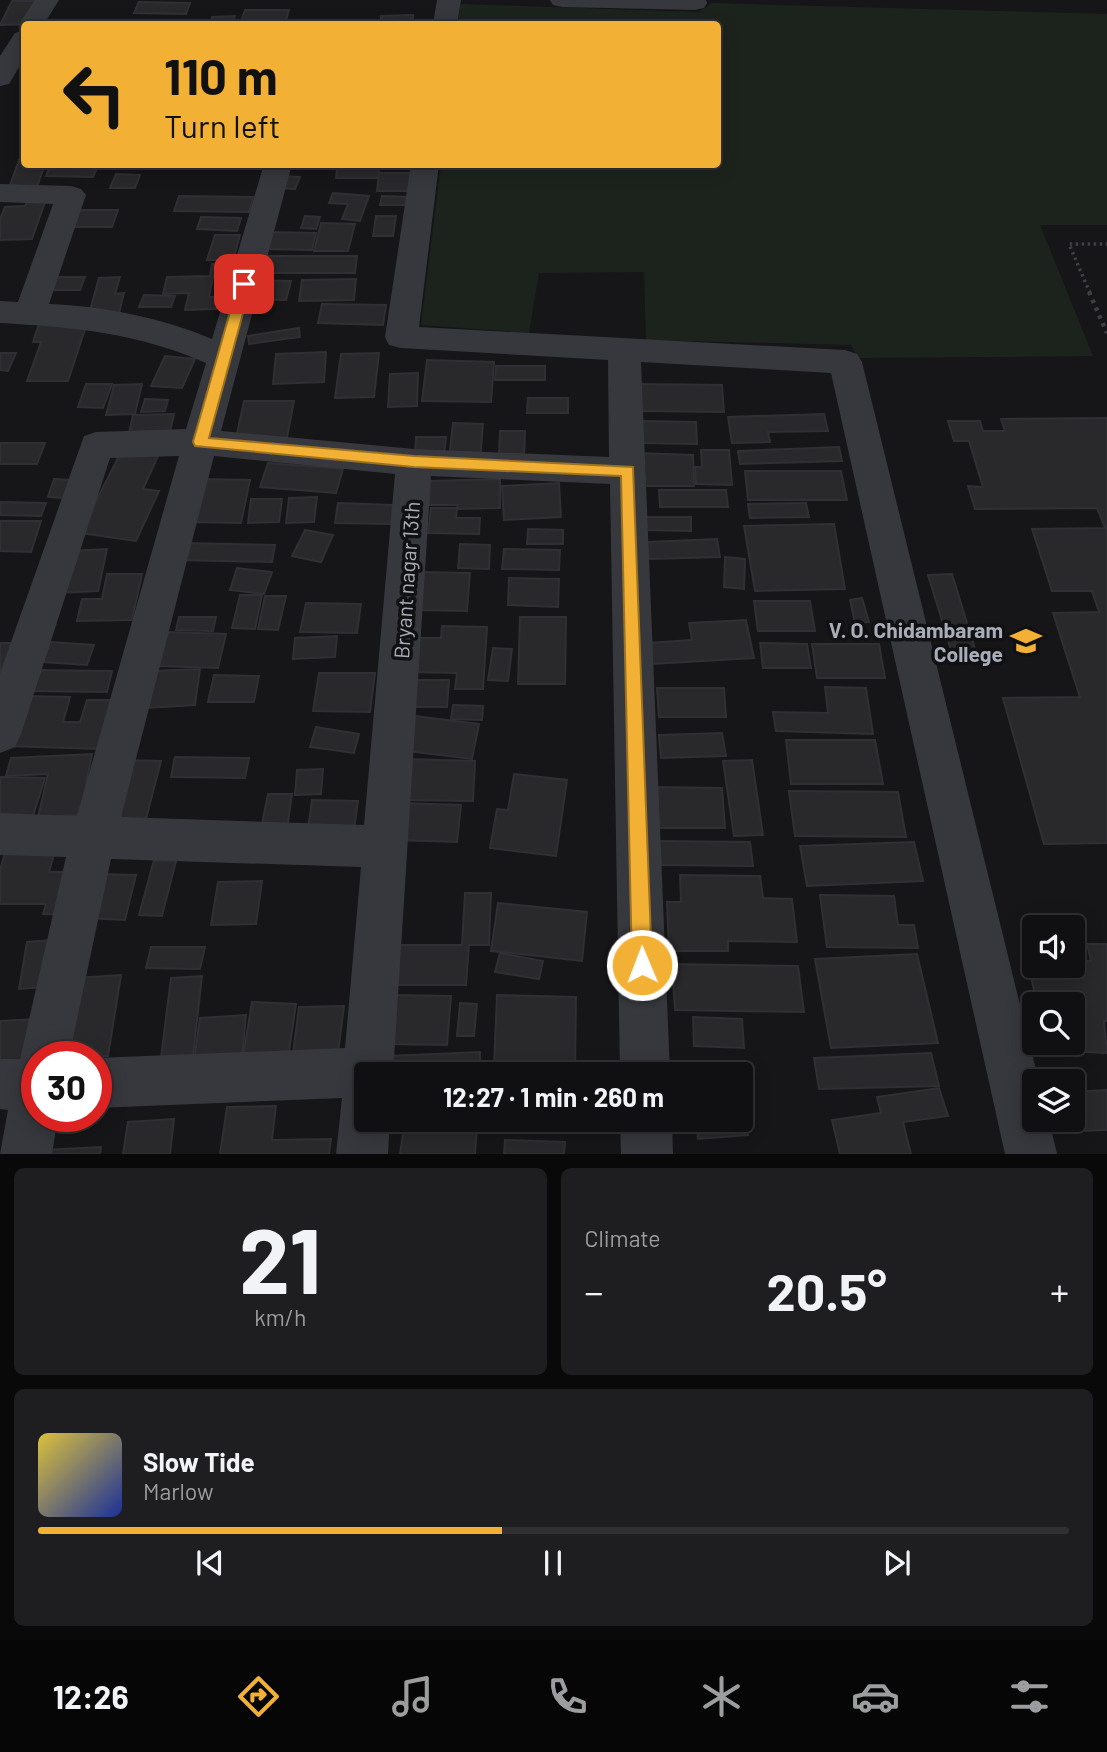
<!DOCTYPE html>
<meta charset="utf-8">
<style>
body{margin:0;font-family:Barlow,sans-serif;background:#1e1e20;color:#f1f3f6;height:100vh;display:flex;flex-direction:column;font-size:26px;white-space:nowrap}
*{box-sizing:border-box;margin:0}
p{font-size:23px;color:#9c9d9f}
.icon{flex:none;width:38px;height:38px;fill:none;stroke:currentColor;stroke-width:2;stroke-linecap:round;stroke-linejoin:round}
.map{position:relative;height:1154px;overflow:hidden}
.sheet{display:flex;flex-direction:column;gap:14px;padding:14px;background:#09090a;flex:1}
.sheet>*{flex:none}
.top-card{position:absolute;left:21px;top:21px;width:700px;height:147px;border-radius:7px;box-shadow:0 4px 18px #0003,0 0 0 2px #303032;background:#f2b134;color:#111;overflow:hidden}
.buttons{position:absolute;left:1022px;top:915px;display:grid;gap:14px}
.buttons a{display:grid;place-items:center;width:63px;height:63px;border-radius:7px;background:#101012;box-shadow:0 4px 18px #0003,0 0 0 2px #303032;font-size:35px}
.speed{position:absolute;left:21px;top:1041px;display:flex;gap:14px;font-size:35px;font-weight:700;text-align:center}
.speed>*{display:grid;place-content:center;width:91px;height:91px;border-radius:50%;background:#101012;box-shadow:0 4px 18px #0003,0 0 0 2px #303032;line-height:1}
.speed .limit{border:10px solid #d22;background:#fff;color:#111}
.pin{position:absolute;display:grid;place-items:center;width:60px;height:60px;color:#fff;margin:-30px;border-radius:14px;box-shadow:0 4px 10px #0006}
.me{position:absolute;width:77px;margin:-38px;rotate:359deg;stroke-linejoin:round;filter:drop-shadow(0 0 5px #0008)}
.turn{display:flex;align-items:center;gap:24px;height:147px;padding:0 28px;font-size:32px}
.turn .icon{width:91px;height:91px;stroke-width:2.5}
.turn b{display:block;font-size:49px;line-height:60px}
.big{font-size:52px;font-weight:700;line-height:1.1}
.sheet .card{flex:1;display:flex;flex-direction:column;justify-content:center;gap:10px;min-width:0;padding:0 24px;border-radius:10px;background:#1e1e20}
.sheet .dial{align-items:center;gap:0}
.dial b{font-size:91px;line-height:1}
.song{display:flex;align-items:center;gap:21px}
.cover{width:84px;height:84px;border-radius:10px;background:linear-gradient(135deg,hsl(50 70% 55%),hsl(230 70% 35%))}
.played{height:7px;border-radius:4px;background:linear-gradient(90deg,#f2b134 45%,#303032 45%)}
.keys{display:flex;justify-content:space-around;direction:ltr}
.heat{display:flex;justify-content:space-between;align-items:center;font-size:38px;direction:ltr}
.sheet .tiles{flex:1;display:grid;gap:14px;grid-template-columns:1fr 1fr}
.card:last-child{grid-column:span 2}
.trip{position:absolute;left:354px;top:1062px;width:399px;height:70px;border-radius:7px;background:#101012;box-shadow:0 4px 18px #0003,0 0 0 2px #303032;font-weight:700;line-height:70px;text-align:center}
.tab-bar{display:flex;height:112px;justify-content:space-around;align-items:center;background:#060607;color:#9c9d9f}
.tab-bar .icon{width:49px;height:49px}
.tab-bar .active{color:#f2b134}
.tab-bar b{font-size:32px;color:#f1f3f6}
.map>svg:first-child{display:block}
.green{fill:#1c231d}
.building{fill:#29292c;stroke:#303034;stroke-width:2}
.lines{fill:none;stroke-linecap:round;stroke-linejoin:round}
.path-far1{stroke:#3d3f44;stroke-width:3.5;stroke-dasharray:2.5 3.5;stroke-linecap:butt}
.path{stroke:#3d3f44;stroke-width:4.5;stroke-dasharray:3.5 5;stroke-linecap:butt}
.minor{fill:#37383d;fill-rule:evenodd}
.route{fill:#f2b134;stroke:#9d7322;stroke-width:2}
.labels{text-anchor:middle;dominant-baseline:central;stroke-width:7;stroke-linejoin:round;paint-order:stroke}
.street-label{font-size:21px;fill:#a8adb8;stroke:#111113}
.poi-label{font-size:21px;font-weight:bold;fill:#a8adb8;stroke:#111113;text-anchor:end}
</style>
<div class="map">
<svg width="1107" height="1154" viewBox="0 0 1107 1154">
<rect width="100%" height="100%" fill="#161618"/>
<!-- green -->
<polygon class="green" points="712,3 1107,14 1107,225 1040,225 1093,356 858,358 851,345 646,340 644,272 539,273 529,333 421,325 441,165 718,164 718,24 458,24 460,4 698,12"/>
<!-- building -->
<g class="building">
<polygon points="12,1 42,1 30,24 0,25"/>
<polygon points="139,2 190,3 186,14 134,13"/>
<polygon points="245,10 289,10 285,24 240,24"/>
<polygon points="413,15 413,24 381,24 381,16"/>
<polygon points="235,16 233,24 211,24 212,17"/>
<polygon points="19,160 24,160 24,164 45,164 37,187 9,188"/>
<polygon points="51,164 99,164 93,177 46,176"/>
<polygon points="337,169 379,169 378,178 336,178"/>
<polygon points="379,173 413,173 411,191 377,191"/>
<polygon points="116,174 140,175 135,188 110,188"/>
<polygon points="281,176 300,177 295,189 276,188"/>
<polygon points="333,193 369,196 360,221 342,219 348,204 329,203"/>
<polygon points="179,196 253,197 249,212 174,211"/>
<polygon points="382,196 409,197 408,205 380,205"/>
<polygon points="27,202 45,202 32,239 0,240 0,219 5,207 25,206"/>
<polygon points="76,210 118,210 112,227 70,227"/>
<polygon points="305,216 320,217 316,229 301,228"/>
<polygon points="376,216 396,216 393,236 373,236"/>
<polygon points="201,217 241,218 237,231 197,229"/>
<polygon points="321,223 355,224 348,251 314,251"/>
<polygon points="264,232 316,233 312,250 260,249"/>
<polygon points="215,235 240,235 233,260 207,260"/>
<polygon points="258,256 357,256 355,273 254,273"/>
<polygon points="212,264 230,264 227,277 213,277 209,297 219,297 216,309 185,310 189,293 163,294 167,277 210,276"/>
<polygon points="49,277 85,277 80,290 44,290"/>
<polygon points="120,277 115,294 124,293 119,313 89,314 99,278"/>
<polygon points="356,279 354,300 299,301 302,280"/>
<polygon points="253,280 291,281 286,300 248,299"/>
<polygon points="144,295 175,296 171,307 139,307"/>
<polygon points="322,304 386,305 383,325 318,323"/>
<polygon points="87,323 68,381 27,381 41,342 33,342 39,324"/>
<polygon points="299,328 300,337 249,344 248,336"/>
<polygon points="326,352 324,382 273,384 276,354"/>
<polygon points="0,353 16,353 8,371 0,370"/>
<polygon points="379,353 374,397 335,398 341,354"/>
<polygon points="165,356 195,359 182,388 151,386"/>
<polygon points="427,360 494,362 491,402 422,401"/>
<polygon points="496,366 545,366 545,380 495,380"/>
<polygon points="418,373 417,406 388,407 390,374"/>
<polygon points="86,384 112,384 103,408 78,407"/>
<polygon points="142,384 135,414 106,415 114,385"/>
<polygon points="640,384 722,385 724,412 641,411"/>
<polygon points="528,398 568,398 568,413 527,413"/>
<polygon points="145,399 168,400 165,411 141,412"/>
<polygon points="244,401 294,401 286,443 235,443"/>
<polygon points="174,414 170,432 129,433 133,415"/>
<polygon points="824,414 828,431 768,432 770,442 732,443 728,417"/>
<polygon points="1107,418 1107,843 1044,844 1003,698 1080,697 1053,613 1099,612 1092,591 1052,591 1032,529 1105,528 1097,508 975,509 968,486 983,487 969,441 954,441 948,421 980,421 983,431 1005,431 1001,419"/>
<polygon points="642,421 696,422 697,444 642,443"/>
<polygon points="453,423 483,424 480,460 449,459"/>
<polygon points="500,431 525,431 524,457 499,457"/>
<polygon points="416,437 446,437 444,456 415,456"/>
<polygon points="0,443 45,443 37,464 0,464"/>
<polygon points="839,447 842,461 740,464 738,451"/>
<polygon points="701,450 729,450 732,485 696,484 695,467 702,467"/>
<polygon points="121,452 158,456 143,489 159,491 136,541 80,533"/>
<polygon points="637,453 693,455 694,486 637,486"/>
<polygon points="268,463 343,469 336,493 260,487"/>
<polygon points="745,471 841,471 847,500 748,500"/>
<polygon points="54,479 71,480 66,498 48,497"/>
<polygon points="200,479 250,480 241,523 188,522"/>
<polygon points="500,479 500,508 457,509 458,505 429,505 430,481"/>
<polygon points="559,483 561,517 504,520 502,486"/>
<polygon points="659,490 726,490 728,507 660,507"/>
<polygon points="317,497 314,522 286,523 289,498"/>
<polygon points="251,499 282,499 279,522 248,523"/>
<polygon points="0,502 46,503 41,516 0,515"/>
<polygon points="338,503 393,505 391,524 335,523"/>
<polygon points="806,503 809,517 750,518 748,504"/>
<polygon points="431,508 457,508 456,518 480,518 479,534 428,533"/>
<polygon points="644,517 691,517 691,531 645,530"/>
<polygon points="0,521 41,521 31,552 0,551"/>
<polygon points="834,524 845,589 755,591 744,526"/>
<polygon points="528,529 563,530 563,544 527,544"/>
<polygon points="305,530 333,535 321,562 292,556"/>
<polygon points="717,539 720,557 649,559 647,542"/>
<polygon points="181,543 275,545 272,562 177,560"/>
<polygon points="460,544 490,545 489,569 458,568"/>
<polygon points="107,549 98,591 58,593 68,551"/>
<polygon points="504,549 560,550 559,570 502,569"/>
<polygon points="725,557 745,559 744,589 724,587"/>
<polygon points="237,568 272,572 264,594 230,590"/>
<polygon points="420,572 470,573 467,611 415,610"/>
<polygon points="107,574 142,574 132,620 77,621 82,599 102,599"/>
<polygon points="952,574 979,662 955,663 928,575"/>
<polygon points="509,578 559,579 558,607 508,605"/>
<polygon points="240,595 262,595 255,629 232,628"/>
<polygon points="265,596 286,596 278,630 258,629"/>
<polygon points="862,598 869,622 855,623 850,600"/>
<polygon points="754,601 810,601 815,631 758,631"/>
<polygon points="306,603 361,604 357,633 300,632"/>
<polygon points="179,617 216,617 213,631 176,630"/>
<polygon points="520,617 566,617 565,684 518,684"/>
<polygon points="746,620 754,658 651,664 648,643 692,640 689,623"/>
<polygon points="442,626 487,627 483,689 455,689 457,673 407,672 411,638 441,638"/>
<polygon points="168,632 226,634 218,668 159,666"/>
<polygon points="337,636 335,657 293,659 295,638"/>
<polygon points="50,642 94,645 87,665 43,662"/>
<polygon points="0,643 15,643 6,671 0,671"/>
<polygon points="760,643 807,644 811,668 763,668"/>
<polygon points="812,644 879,644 885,678 817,678"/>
<polygon points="493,648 512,649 508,681 488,680"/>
<polygon points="200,669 195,705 146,708 152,671"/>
<polygon points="32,670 112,671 107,692 24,691"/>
<polygon points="319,673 375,673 370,712 313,711"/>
<polygon points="214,675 259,676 254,702 208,702"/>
<polygon points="413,680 449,680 447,707 410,707"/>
<polygon points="825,687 866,688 873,734 776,731 773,712 828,713"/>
<polygon points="657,688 724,688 726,717 659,717"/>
<polygon points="25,696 70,697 63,722 80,722 87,700 113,700 99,749 7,746"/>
<polygon points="453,705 483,706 482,720 451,719"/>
<polygon points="415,716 479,724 472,759 406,751"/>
<polygon points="316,727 359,734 354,753 310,747"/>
<polygon points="722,733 726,756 661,758 659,735"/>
<polygon points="786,740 875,740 883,784 791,784"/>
<polygon points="92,754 80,815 38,817 48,774 6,776 11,758"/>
<polygon points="175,757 249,758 245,778 171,777"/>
<polygon points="405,759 475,761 473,801 401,800"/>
<polygon points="123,760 161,761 146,819 107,818"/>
<polygon points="752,760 763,835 734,836 723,761"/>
<polygon points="323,769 321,794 295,795 297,770"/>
<polygon points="514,774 567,780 556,856 490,848 497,809 508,810"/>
<polygon points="0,777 45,778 33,816 0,816"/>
<polygon points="656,787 722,788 725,828 659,828"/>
<polygon points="789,791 898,792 906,837 795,836"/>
<polygon points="268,794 292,794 287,830 261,829"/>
<polygon points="312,800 358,801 353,837 307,836"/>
<polygon points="401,803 461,805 457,842 397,840"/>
<polygon points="660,841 750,842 753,866 661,865"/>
<polygon points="914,842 923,881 807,886 800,846"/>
<polygon points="5,853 54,854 49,872 83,872 72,915 43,914 46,904 0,904 0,870"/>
<polygon points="154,860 176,861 162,916 139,915"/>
<polygon points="100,874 136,875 125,920 88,918"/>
<polygon points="680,875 760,876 763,898 792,899 797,942 728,941 728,951 669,951 667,902 681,902"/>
<polygon points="262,881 256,924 211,925 218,882"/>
<polygon points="465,893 491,893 489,945 469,945 466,985 385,985 389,945 462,945"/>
<polygon points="820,895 894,896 898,925 914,925 918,948 827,947"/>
<polygon points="498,903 587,912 582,961 491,951"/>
<polygon points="64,939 56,986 19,989 27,942"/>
<polygon points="1087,944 1107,944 1107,1021 1104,1021 1107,1053 1047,1050 1045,1043 1073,1043 1073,1004 1037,1004 1027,959 1034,959 1034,966 1073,966 1073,960 1091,961"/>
<polygon points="151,947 205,947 200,969 146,968"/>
<polygon points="500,953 543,961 539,979 495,972"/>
<polygon points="917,954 938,1043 831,1048 815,959"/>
<polygon points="672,964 798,966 804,1012 675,1010"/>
<polygon points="121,975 108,1056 60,1057 74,978"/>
<polygon points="202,976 193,1056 161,1058 171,978"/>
<polygon points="391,995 451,996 447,1045 386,1044"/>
<polygon points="497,995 576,997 575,1069 494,1067"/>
<polygon points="252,1002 296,1004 288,1058 243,1057"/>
<polygon points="460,1003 477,1004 474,1036 457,1036"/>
<polygon points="344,1006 336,1069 291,1069 299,1007"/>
<polygon points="246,1015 242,1058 194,1061 200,1018"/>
<polygon points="693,1017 742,1019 744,1048 694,1046"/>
<polygon points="36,1019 26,1065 0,1066 0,1021"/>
<polygon points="480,1052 480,1074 389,1074 390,1056"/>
<polygon points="931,1053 939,1086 819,1089 814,1058"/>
<polygon points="741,1088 748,1135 698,1139 696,1120 740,1120"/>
<polygon points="939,1088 948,1116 903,1122 911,1154 840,1154 832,1120 881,1113 877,1097"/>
<polygon points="1107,1090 1107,1130 1048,1132 1045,1120 1073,1120 1073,1092"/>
<polygon points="276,1106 272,1140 331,1139 329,1154 220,1154 227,1107"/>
<polygon points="174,1119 170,1154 123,1154 128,1122"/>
<polygon points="405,1120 477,1127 475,1154 400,1154"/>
<polygon points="505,1140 565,1142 564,1154 504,1154"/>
<polygon points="101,1147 100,1154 44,1154 44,1150"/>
</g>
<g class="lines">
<!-- path-far1 -->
<polyline class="path-far1" points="1090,293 1069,244 1107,244"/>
<!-- path -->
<polyline class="path" points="1089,292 1107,333"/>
<!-- minor -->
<g class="minor">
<polygon points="35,0 59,0 44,24 24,24 23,29 19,24"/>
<polygon points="437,0 461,0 457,24 433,24"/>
<polygon points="550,0 706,0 707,3 704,8 695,10 562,7 553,5"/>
<polygon points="24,30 24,59 9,84 0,86 0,56 15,33"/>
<path d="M264,164h28l-71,267 193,18 195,8 -1,-97 -207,-12 -12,-3 -4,-8 26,-173h28l-20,163 426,23 12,4 5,8 177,720h-5v38h15l8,34h-52l-174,-781 -190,-11 29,712h-50l-10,-590 -179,-8 -38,598h-27v46h24l-2,34h-52l6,-56 -246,10v-50l249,-10 16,-181 -250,-8 -42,198h-32v59h21l-6,38h-52l8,-44 -8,-1v-50h20l46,-202 -66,-2v-42l77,3 102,-360 -69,2 -89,276 -6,13 -15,6v-80l84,-237 12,-4 90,-3 20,-66c-68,-30 -133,-36 -206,-40v-22l18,1 35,-98 -53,-2v-18l71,2 10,3 5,6 -37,109c54,2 114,14 163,35zM214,456l181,18 -31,351 -243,-8z"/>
<polygon points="620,1120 672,1120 673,1154 621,1154"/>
</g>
</g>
<!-- route -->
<polygon class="route" points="244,280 251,284 209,438 414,456 633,467 652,965 649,972 642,975 635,972 632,965 621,476 414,467 195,446 193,442 238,284"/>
<!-- icons -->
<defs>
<symbol id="university-bare" viewBox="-9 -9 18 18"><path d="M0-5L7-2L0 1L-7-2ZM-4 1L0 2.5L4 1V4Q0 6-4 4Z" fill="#f2b134" stroke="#111113" stroke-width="2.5" paint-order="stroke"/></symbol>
</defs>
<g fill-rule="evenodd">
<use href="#university-bare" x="1004" y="619" width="44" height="44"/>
</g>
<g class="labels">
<!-- street labels -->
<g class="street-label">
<text transform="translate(406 580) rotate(-86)">Bryant nagar 13th</text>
</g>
<!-- poi labels -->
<g class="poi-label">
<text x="1003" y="629">V. O. Chidambaram<tspan x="1003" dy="24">College</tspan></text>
</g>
</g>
</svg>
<div class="buttons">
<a><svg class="icon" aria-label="sound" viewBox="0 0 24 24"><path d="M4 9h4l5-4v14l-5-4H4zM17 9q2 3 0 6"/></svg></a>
<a><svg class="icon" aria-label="search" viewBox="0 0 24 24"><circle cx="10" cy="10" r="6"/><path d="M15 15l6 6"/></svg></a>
<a><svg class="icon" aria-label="layers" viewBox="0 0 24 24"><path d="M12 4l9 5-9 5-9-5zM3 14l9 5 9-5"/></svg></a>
</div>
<div class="speed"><div class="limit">30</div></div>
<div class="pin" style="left:244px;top:284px;background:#d93025"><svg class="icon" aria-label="arrive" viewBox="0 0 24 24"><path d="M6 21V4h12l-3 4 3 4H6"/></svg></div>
<svg class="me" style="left:642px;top:965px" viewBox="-20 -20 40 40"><circle r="17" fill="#f2b134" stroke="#fff" stroke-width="3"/><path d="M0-11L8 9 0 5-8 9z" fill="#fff"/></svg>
<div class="trip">12:27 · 1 min · 260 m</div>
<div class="top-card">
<div class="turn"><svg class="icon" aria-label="left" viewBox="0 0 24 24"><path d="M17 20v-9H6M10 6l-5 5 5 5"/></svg><div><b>110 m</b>Turn left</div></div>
</div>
</div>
<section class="sheet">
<div class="tiles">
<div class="card dial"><b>21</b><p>km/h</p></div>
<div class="card"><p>Climate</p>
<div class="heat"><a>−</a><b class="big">20.5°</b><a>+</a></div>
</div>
<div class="card">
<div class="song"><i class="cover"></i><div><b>Slow Tide</b><p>Marlow</p></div></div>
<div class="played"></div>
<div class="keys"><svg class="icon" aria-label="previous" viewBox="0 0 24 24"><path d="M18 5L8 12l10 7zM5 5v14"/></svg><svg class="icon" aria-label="pause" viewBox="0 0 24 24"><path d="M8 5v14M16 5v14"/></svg><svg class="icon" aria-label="next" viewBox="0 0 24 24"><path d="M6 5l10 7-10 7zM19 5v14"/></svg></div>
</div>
</div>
</section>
<nav class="tab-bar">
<b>12:26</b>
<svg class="icon active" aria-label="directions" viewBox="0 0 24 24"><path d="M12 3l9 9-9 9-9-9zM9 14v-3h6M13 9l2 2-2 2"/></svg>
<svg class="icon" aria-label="music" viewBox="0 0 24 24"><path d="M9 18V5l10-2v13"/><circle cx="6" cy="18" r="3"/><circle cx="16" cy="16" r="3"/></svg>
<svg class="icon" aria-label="phone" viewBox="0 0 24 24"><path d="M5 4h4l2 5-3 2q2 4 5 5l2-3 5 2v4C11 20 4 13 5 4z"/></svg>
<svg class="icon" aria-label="climate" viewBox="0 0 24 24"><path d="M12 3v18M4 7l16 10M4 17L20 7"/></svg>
<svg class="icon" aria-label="car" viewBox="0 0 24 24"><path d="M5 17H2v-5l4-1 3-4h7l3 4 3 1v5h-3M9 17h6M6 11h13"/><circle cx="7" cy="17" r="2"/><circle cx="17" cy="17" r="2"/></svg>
<svg class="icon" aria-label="filters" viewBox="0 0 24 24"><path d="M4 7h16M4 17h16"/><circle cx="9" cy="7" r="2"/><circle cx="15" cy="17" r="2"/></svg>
</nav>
